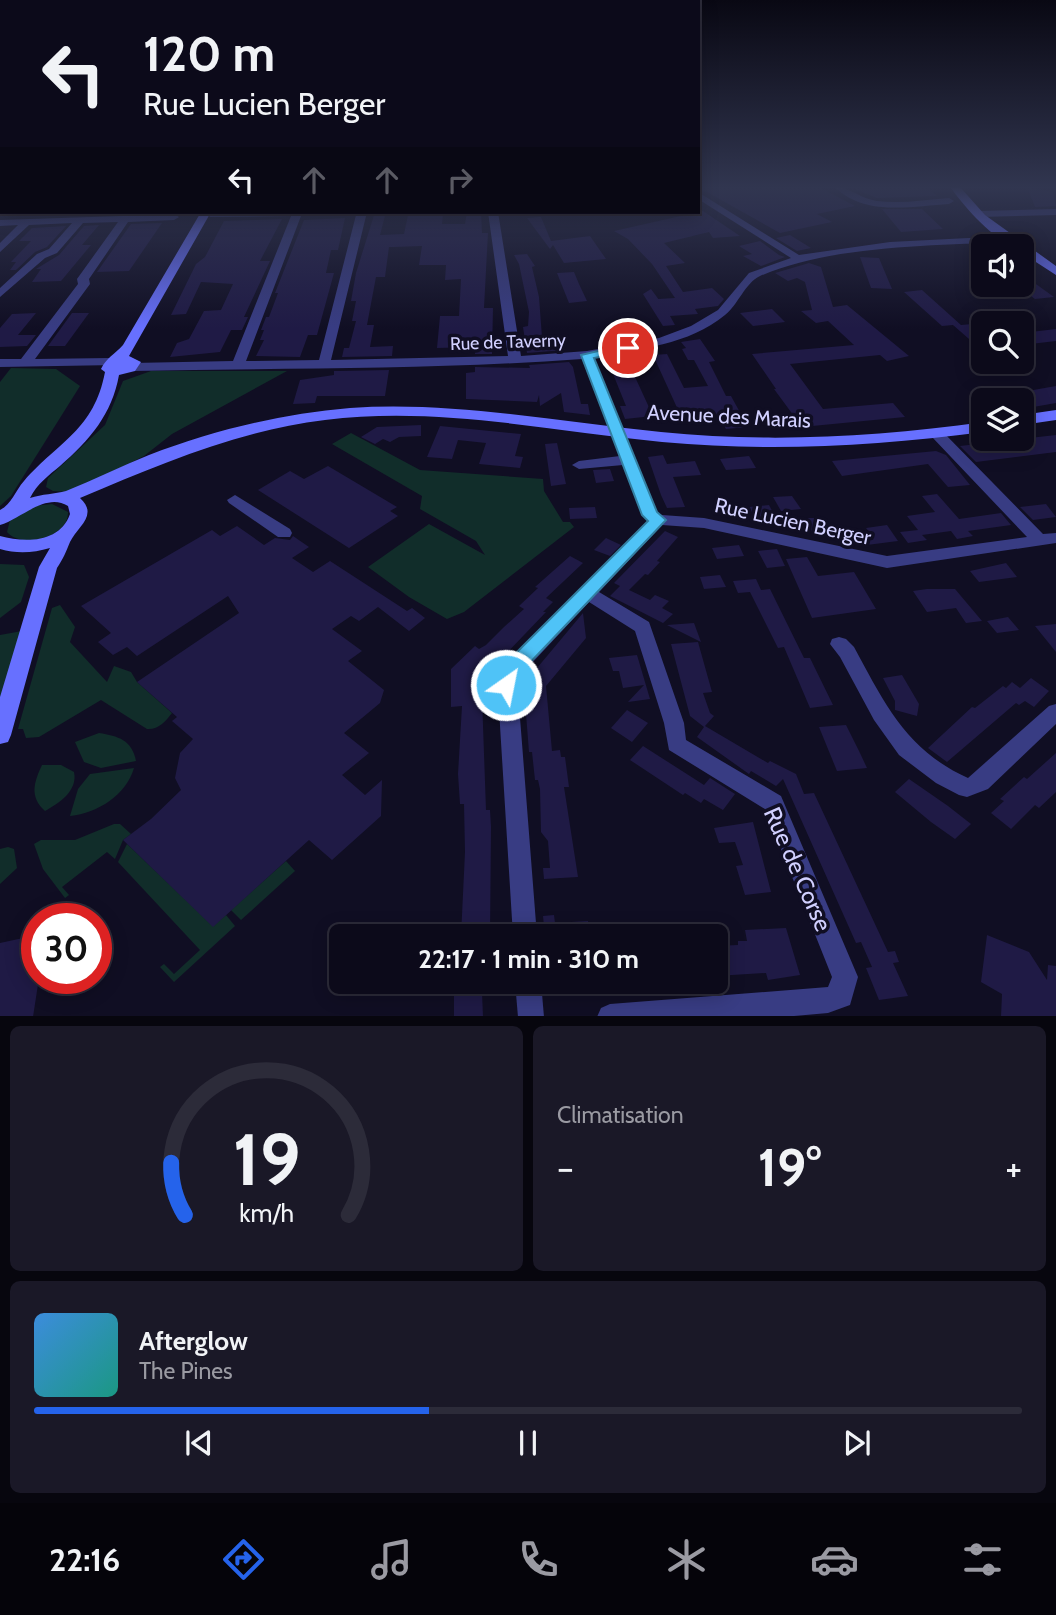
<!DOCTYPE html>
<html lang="fr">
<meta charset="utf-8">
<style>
body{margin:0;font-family:Cabin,sans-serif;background:#1a1827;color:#f1f3f6;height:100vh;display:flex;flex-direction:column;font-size:26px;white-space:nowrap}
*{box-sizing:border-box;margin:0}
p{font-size:23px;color:#9a9aa2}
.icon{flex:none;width:38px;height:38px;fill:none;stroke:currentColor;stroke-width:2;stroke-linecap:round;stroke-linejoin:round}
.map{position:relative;height:1016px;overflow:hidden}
.panel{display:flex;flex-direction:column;gap:10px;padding:10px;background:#07060e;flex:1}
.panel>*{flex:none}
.banner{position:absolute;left:0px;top:0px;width:700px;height:214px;box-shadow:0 4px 18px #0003,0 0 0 2px #2c2b39;background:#0c0a1a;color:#f1f3f6;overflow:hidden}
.tools{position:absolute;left:971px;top:234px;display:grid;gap:14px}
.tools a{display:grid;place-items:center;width:63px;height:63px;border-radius:10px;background:#0c0a1a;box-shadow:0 4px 18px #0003,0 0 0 2px #2c2b39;font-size:35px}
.speed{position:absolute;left:21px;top:903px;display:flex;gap:14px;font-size:35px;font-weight:700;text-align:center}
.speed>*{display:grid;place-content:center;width:91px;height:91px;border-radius:50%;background:#0c0a1a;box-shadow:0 4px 18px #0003,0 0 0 2px #2c2b39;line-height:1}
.speed .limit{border:10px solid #d22;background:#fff;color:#111}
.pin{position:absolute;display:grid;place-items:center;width:60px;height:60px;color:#fff;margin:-30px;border:4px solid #fff;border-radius:50%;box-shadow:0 2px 7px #0007}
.me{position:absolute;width:77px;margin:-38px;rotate:33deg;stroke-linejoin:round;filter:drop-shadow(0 0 5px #0008)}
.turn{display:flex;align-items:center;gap:24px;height:147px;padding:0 28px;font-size:32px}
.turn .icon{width:91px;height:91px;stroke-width:2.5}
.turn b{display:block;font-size:49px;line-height:60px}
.lanes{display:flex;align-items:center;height:66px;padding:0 28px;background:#0003;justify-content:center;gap:35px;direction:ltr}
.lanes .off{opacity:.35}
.big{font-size:52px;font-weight:800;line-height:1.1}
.panel .tile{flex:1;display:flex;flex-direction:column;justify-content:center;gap:10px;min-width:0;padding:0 24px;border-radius:10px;background:#1a1827}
.panel .dial{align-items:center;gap:0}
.dial svg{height:182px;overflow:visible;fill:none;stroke:#2c2b39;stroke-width:7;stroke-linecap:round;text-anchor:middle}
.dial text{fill:#f1f3f6;stroke:none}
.song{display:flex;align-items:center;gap:21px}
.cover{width:84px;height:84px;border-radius:10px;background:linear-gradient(135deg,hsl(210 70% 55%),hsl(170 70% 35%))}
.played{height:7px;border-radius:4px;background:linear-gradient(90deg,#2563eb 40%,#2c2b39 40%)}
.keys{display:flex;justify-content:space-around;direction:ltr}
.heat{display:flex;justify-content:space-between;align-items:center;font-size:38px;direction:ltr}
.panel .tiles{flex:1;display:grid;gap:10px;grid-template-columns:1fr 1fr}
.tile:last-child{grid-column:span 2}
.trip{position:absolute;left:329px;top:924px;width:399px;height:70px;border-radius:10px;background:#0c0a1a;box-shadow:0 4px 18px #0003,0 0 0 2px #2c2b39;font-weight:800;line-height:70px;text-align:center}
.menu{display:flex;height:112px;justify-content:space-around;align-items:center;background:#05040a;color:#9a9aa2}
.menu .icon{width:49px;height:49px}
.menu .selected{color:#2563eb}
.menu b{font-size:32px;color:#f1f3f6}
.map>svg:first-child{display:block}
.green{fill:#112d2a}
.building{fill:#1f1a45}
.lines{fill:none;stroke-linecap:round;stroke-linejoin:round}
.street{fill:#383c83;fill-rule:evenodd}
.secondary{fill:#6770ff;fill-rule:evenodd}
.route{fill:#4fc3f7;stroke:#337fa1;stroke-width:2}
.labels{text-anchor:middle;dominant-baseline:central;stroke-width:7;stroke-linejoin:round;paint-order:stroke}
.far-street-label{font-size:18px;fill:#d1d0ff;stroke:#100e23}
.street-label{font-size:21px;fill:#d1d0ff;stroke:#100e23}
.near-street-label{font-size:24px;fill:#d1d0ff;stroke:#100e23}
</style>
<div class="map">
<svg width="1056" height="1017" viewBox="0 0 1056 1017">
<rect width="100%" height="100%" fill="#100e23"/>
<!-- green -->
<g class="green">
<polygon points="11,368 56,369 80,386 11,496 0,506 0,382"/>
<polygon points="151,371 287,371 172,434 144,456 84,486 70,492 53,491 46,487 48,478 105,425 123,381"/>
<polygon points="351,433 420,470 543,479 544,491 563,522 570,522 574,527 464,612 447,619 409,597 368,567 429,524 485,555 476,541 420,509 422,496 332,444"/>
<path d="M52,504l16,8c1,25 -46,38 -61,20l3,-12 23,-14z"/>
<polygon points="0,564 24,565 29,577 21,602 0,618"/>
<path d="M60,605l15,22 -5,15 37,40 7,-16 17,6 6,10 35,31c-6,8 -14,17 -25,16l-46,-29 -62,37 -13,1 -3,-9h-5l34,-121z"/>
<polygon points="22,631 0,701 0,635"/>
<path d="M99,733c19,3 33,7 37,28l-35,7 -17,-6 -9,-20z"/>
<path d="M42,765h19l13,7c4,19 -15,31 -29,39 -16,-14 -11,-29 -3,-46z"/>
<path d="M134,768c-8,27 -36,45 -64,48l8,-27 12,-15z"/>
<polygon points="114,824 120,824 131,834 123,840 115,859 107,852 62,887 69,895 65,898 43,869 34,844 41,840 75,840"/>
<polygon points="127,844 213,926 226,915 235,926 174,982 160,967 164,964 174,974 200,950 118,862"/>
<polygon points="8,847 14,849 17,868 0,884 0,849"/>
<polygon points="286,861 295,871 241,920 231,910"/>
</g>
<!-- building -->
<g class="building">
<polygon points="698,187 819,187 855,206 817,214 832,222 780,233"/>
<polygon points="849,187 927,187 937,196 877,198"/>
<polygon points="1027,187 1053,192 1056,206 1035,207"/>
<polygon points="882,209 922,209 943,229 901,232"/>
<polygon points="703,211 740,236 713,238 709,232 664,243 685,263 666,266 683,292 712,288 724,299 718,306 695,309 698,314 670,316 675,325 663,326 643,294 651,289 662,304 658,299 675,298 652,264 628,239 614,231"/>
<polygon points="375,212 386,212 380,235 404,234 408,215 443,215 442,224 465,224 467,212 481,212 482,233 488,233 484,308 493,308 492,354 475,354 475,347 437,348 440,316 459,316 461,279 445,280 446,265 419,265 422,246 394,247 389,247 385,277 376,277 367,325 374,325 370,347 393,346 392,356 342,357 344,348 349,348 356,321 352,321 356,301 351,301 356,273"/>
<polygon points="541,217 551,241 590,236 606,259 564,263 553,245 550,249 527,218"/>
<polygon points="345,218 338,250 331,250 326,273 334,273 317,335 308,335 300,357 256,356 264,340 260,340 264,330 261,330 266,317 269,317 278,293 275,293 304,220"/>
<polygon points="282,219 260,261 270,261 244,317 248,317 242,330 231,330 220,352 170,357 177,343 189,339 204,311 221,310 233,284 201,282 186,314 171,315 196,264 205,257 224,221"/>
<polygon points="162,223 129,271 97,272 131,224"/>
<polygon points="99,225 82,245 91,245 61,281 32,282 41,269 36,269 59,255 84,226"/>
<polygon points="66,226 47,247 35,252 16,270 10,270 16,262 11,262 31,241 19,241 32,228"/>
<polygon points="790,235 811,248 797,251 776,238"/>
<polygon points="760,241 779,255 785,257 761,266 743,256 752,254 739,246"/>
<polygon points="527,254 535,266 532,267 539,297 542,337 560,336 565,350 527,353 523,327 528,326 529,312 519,264 514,255"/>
<polygon points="860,257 879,258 892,289 871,288"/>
<polygon points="809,263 821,267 833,307 847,305 909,356 887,361 880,355 790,364 823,409 893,403 905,417 802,427 774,389 776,389 752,354 854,345 828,321 816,323 801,311 812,310 805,282 797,278 788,281 775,273"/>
<polygon points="574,272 579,284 587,301 569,303 557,273"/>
<polygon points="1022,274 1054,297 1035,299 1017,285 1022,285"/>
<polygon points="922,290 961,325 972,324 984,334 984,352 953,325 942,326 904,292"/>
<polygon points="772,309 785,322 753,326 740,313"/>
<polygon points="36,313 18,335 36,335 27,346 0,347 0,328 12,314"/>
<polygon points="72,313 89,313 65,346 48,346"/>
<polygon points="1056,329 1056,341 1022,345 1022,333"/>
<polygon points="700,339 715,361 709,362 726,396 731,396 748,427 726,429 719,417 684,420 679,412 653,355 667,354 684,388 708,386 694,360 688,360 682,349 686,348 681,342"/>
<polygon points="644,351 651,365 630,366 653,416 625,419 620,406 626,406 609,364 627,363 624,355"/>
<polygon points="569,362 573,367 581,404 588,404 590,415 564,412 561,393 540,406 539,395 537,402 466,399 466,373 475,372 475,367 530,368 529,365"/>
<polygon points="389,370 385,396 317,396 315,403 293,404 300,380 334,375 334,371 339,371"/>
<polygon points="1056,386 1056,403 1022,409 1022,392"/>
<polygon points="421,425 421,436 399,437 390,442 383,439 375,444 361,437 377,427"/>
<polygon points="440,426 521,434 515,456 523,457 520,468 479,464 486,443 458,440 452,459 427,457"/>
<polygon points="1056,435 1056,452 976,462 960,446"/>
<polygon points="557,443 566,484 551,486 545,444"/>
<polygon points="936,451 946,455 970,485 948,487 928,464 842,476 832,461"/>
<polygon points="663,455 667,464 695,461 701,475 673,477 685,507 667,508 661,495 648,457"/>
<polygon points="749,456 756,468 726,470 720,459"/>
<polygon points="328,466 397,507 390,511 398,516 349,548 258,490 290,471 304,479"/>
<polygon points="610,469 614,481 596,483 593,470"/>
<polygon points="937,494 959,519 1001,513 1011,525 968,531 973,536 957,539 951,531 922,535 927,540 908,543 900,532 918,530 907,516 935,512 922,496"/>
<polygon points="792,496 801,509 781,511 773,497"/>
<polygon points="1046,504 1056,517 1033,520 1020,507"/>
<polygon points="769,505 778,522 758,524 749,507"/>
<polygon points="595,507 597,518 570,519 569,508"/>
<polygon points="806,518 825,518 837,536 814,537"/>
<polygon points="887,525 898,541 859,546 852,535 870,533 866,528"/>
<polygon points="237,526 264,545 275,538 290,540 293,536 309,547 292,558 313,572 330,561 407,611 412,608 425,618 409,631 378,607 359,621 351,616 332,629 362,651 348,661 384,690 380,703 344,733 369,753 342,775 365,795 382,780 381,816 332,860 309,840 213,927 123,840 151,819 181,790 175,778 180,753 193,739 172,721 177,717 137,682 239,613 228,596 137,656 127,647 113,655 98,642 111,633 81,606 212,530 220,536"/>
<polygon points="665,531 678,537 657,561 660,562 648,575 645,574 629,590 650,600 655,595 669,601 662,608 673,614 663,623 610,596 620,586 614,583"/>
<polygon points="606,538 621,545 610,556 594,550"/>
<polygon points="739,545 744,556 717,559 712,548"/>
<polygon points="777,549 785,566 767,568 758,551"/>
<polygon points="570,556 583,563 546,598 553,602 543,612 546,612 505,655 498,659 494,657 481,669 486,810 490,810 491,827 490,936 461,936 465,852 464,804 460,804 458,774 462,706 451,707 451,669 475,646 479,649 486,645 504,627 524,609 519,606 538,588 535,587"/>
<polygon points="807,557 818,576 854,572 876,609 812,618 786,559"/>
<polygon points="1006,563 1017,577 979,582 970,571"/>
<polygon points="720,575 726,587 704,589 700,577"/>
<polygon points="756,579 761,590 770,589 804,658 810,658 833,705 810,708 784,647 778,648 750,592 738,593 733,581"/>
<polygon points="927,589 955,589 982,621 966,623 956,608 927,612 913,591"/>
<polygon points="583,613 586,638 546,686 552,751 560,750 561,757 565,757 569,787 564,787 578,877 544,879 543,868 550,868 548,841 541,832 540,789 538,780 535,780 532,752 529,752 525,701 529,701 527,680"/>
<polygon points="1008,617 1019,630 997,633 987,621"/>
<polygon points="694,623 701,642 667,625"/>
<polygon points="1056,624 1056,652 1035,626"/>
<polygon points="698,642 712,692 703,693 710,713 714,716 705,726 768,763 770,761 796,774 804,794 814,793 888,952 895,951 899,962 893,963 908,996 879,1000 866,968 872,967 861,942 856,943 783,779 776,786 751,771 749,774 697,737 704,727 690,716 671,644"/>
<polygon points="637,655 650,699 628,702 644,685 623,688 619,671 613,671 609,658"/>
<polygon points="902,675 919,704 917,716 895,710 895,701 883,678"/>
<polygon points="1031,678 1049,691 1034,707 1025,701 1019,705 1016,703 947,762 928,748 972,707 975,708 1003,686 1006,688 1012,682 1020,688"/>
<polygon points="627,710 648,723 632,742 611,728"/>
<polygon points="846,725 859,751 867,768 837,771 819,727"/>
<polygon points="643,746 704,785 710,778 735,794 723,810 704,799 701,803 685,793 683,795 630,760"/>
<polygon points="1056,753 1056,792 1039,808 1035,805 1011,829 991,813 1004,801 1000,799 1024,777 1027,779"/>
<polygon points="909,779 948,806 971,824 955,839 931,822 895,792"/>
<polygon points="753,822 771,892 745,895 736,866 743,865 735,842 719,843 714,828"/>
<polygon points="554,915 555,923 588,921 590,936 545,936 543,916"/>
<polygon points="786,928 800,975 768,980 766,973 716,976 716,946 738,945 738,941 747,941 745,930"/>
<polygon points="37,935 37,978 39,978 33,1017 0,1017 0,943"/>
<polygon points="987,935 1029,952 1047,980 1048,965 1056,966 1056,1017 1001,1017 1002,994 981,982"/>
<polygon points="482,992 483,1017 454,1017 454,993"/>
</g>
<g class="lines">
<!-- street -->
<g class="street">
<rect x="0" y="187" width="2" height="6"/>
<path d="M835,187c15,0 26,12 42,14 23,3 48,-1 72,-3l5,3 -5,3c-37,2 -84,13 -114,-17z"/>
<path d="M698,192l101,63 91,-13 118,-6 5,3 -5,3c-78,4 -175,3 -248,34 -15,7 -22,29 -35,39 -36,30 -86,34 -131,42l63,155 5,3 42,3 183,38 140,-19 -95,-100 -2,-3 7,-4 5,1 101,103 13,-1v10l-169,25 -183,-40 -42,-3 -63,67 50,30 35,101 2,17 95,56 77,181 -8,28 -22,8 -45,4h-186l4,-9 9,-4 218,-17 4,-10 -67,-168 -96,-59 -5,-27 -29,-92 -46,-29 -72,77 20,257h-24l-16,-259 151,-156 -6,-6 -19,-50 -44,4 -7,-4 7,-4 41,-5 -38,-97c-149,11 -300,9 -450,12l-6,-4 6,-4 101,-2 58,-145 -81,1 -2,-2 5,-3h154l-36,148 177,-4 -20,-144h10l23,144 66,-5 72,-13 32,-12 27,-16 31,-37 42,-15 -93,-59zM356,215l-37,145 -73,1 55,-145z"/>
<polygon points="1056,209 1056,215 977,217 972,214 977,211"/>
<polygon points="125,212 135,212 132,216 174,214 179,217 174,220 128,222 89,279 90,284 35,359 111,358 117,362 116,365 0,367 0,359 21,359 78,284 77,279 118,222 83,223 57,253 45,258 0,297 0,288 37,254 49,249 72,223 29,225 0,252 0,243 18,225 0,226 0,220 122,216"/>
<polygon points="235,495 290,529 292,533 290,537 278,537 229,503 227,500"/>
<path d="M839,637l7,2 8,8c31,57 52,103 114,131l81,-72 7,-2v20l-68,65 -21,8 -8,-2 -23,-12 -37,-28 -25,-35 -34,-63 -10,-13 2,-5z"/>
<polygon points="515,982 541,982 544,1017 518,1017"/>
</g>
<!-- secondary -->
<g class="secondary">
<path d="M950,187h10l25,28 71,51v9l-34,-22v-6c-24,0 -58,-41 -72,-60z"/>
<path d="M201,212h10l-82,144 12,6 -6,9 -16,4c-7,39 -29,65 -59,91 -11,9 -23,18 -30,32 12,-4 25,-4 36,-7 28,-11 55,-25 83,-36 64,-25 132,-41 201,-47 105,-7 207,14 311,24 108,11 215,5 323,-10v10c-108,14 -214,20 -322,10 -112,-11 -223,-36 -337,-22 -88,11 -164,44 -245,78 19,17 -3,29 -10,44 -4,10 -7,17 -13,26l-46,167 -3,7 -8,2v-47l39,-130 11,-19c-17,5 -33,6 -50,1v-13c25,7 60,7 70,-22l-2,-8c-22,-14 -47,13 -68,19v-15c12,-6 15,-19 24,-29 35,-40 70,-51 81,-109l-4,-3c5,-11 14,-15 22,-24z"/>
<polygon points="1056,410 1056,420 1022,425 1022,415"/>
</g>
</g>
<!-- sky -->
<linearGradient id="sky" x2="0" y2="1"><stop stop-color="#090813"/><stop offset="0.57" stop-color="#313650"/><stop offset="1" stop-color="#313650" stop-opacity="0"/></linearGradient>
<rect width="1056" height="329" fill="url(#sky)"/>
<!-- route -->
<polygon class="route" points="628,344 635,348 633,351 594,358 657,512 666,520 520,673 513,690 499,690 496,685 505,664 648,521 642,515 581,355"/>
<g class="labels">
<!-- far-street labels -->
<g class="far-street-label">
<text transform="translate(508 342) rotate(-2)">Rue de Taverny</text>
</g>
<!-- street labels -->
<g class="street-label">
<text transform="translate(729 416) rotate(3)">Avenue des Marais</text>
<text transform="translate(793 521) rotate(12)">Rue Lucien Berger</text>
</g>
<!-- near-street labels -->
<g class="near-street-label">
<text transform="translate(798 869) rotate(66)">Rue de Corse</text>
</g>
</g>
</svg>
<div class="tools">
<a><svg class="icon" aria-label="sound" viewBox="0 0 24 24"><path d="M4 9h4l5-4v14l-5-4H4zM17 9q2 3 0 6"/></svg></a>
<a><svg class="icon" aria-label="search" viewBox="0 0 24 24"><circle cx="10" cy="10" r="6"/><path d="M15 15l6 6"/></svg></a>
<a><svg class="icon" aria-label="layers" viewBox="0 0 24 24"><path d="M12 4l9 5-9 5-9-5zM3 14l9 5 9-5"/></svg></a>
</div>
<div class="speed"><div class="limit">30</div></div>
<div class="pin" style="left:628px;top:348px;background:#d93025"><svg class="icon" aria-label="arrive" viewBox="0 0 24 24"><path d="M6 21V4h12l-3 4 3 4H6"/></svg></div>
<svg class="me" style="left:506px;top:685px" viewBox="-20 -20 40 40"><circle r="17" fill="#4fc3f7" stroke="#fff" stroke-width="3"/><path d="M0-11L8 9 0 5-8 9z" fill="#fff"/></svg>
<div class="trip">22:17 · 1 min · 310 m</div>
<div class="banner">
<div class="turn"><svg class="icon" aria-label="left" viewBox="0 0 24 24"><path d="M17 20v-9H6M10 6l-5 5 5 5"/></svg><div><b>120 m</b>Rue Lucien Berger</div></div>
<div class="lanes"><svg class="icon" aria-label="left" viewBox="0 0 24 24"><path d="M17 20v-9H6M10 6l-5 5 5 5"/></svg><svg class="icon off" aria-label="ahead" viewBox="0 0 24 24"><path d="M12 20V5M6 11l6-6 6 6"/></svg><svg class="icon off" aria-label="ahead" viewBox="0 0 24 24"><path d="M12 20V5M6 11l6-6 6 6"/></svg><svg class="icon off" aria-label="right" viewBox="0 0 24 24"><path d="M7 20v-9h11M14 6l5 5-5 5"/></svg></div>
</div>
</div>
<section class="panel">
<div class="tiles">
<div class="tile dial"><svg viewBox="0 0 100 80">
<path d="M14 69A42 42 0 1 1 86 69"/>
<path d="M14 69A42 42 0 0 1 8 46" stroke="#2563eb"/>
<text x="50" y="56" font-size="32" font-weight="700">19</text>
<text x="50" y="72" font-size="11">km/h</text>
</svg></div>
<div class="tile"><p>Climatisation</p>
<div class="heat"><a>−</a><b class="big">19°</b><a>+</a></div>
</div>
<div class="tile">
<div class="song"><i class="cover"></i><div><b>Afterglow</b><p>The Pines</p></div></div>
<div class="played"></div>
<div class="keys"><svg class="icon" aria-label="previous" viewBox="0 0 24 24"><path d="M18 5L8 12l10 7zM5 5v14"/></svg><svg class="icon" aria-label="pause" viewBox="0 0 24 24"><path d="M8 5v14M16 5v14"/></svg><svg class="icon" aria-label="next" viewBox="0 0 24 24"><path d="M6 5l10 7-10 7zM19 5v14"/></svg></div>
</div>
</div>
</section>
<nav class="menu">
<b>22:16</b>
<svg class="icon selected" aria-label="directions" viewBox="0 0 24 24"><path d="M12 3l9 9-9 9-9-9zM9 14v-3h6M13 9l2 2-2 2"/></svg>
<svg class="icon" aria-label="music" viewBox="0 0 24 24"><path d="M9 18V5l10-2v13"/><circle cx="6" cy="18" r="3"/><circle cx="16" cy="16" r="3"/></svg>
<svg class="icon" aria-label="phone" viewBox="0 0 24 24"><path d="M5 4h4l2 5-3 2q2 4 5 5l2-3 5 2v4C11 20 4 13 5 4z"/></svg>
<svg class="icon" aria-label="climate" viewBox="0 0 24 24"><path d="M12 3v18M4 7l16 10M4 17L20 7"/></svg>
<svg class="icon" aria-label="car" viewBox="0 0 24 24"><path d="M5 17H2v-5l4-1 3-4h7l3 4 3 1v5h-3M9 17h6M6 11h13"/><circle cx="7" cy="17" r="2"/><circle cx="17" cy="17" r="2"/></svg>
<svg class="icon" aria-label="filters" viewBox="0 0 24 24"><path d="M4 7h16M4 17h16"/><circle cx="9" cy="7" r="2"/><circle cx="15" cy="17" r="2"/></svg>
</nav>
